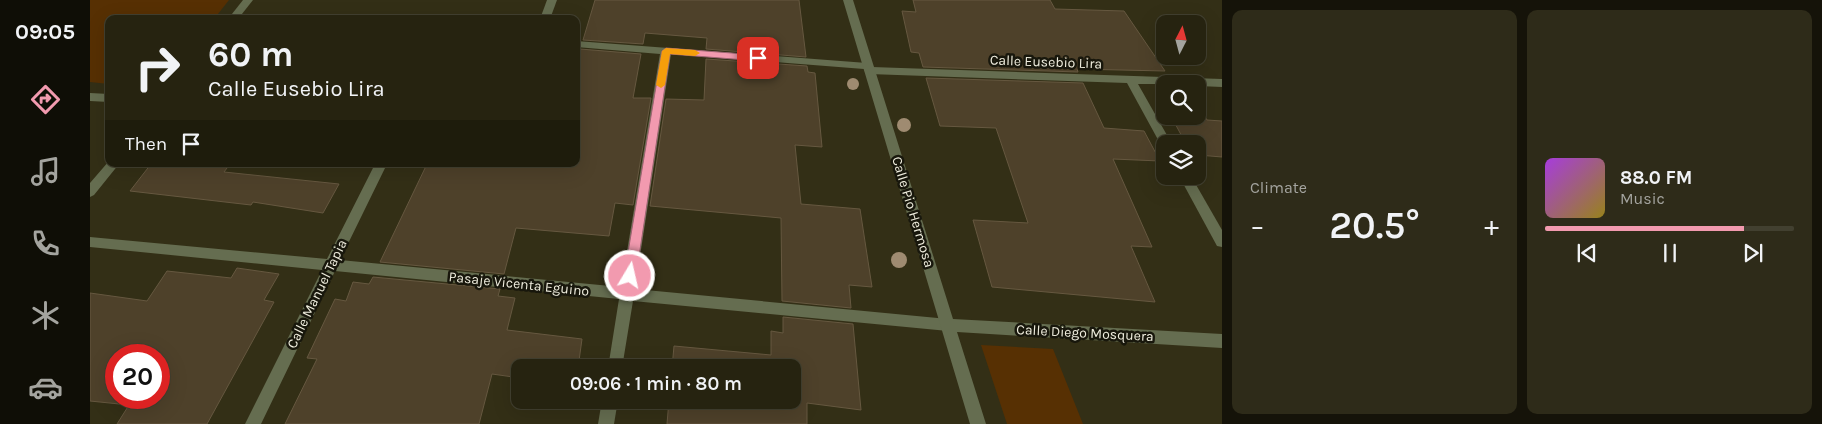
<!DOCTYPE html>
<meta charset="utf-8">
<style>
body{margin:0;font-family:Karla,sans-serif;background:#2e2b19;color:#f1f3f6;height:100vh;display:flex;flex-direction:column;font-size:19px;white-space:nowrap}
*{box-sizing:border-box;margin:0}
p{font-size:16px;color:#a4a49f}
.icon{flex:none;width:28px;height:28px;fill:none;stroke:currentColor;stroke-width:2;stroke-linecap:round;stroke-linejoin:round}
.map{position:relative;flex:1;overflow:hidden}
.details{display:flex;flex-direction:column;gap:10px;padding:10px;background:#151309;width:600px}
.details>*{flex:none}
.top-card{position:absolute;left:15px;top:15px;width:475px;height:152px;border-radius:10px;box-shadow:0 5px 20px #0002,0 0 0 1px #424030;background:#262310;color:#f1f3f6;overflow:hidden}
.needle{width:32px;rotate:6deg}
.controls{position:absolute;left:1066px;top:15px;display:grid;gap:10px}
.controls a{display:grid;place-items:center;width:50px;height:50px;border-radius:10px;background:#262310;box-shadow:0 5px 20px #0002,0 0 0 1px #424030;font-size:25px}
.speed{position:absolute;left:15px;top:344px;display:flex;gap:10px;font-size:25px;font-weight:700;text-align:center}
.speed>*{display:grid;place-content:center;width:65px;height:65px;border-radius:50%;background:#262310;box-shadow:0 5px 20px #0002,0 0 0 1px #424030;line-height:1}
.speed .limit{border:8px solid #d22;background:#fff;color:#111}
.pin{position:absolute;display:grid;place-items:center;width:42px;height:42px;color:#fff;margin:-21px;border-radius:10px;box-shadow:0 2px 8px #0006}
.me{position:absolute;width:55px;margin:-28px;rotate:9deg;stroke-linejoin:round;filter:drop-shadow(0 0 4px #0008)}
.turn{display:flex;align-items:center;gap:18px;height:105px;padding:0 20px;font-size:22px}
.turn .icon{width:65px;height:65px;stroke-width:2.5}
.turn b{display:block;font-size:35px;line-height:42px}
.then{display:flex;align-items:center;height:48px;padding:0 20px;background:#0003;gap:10px;font-size:19px}
.big{font-size:38px;font-weight:600;line-height:1.1}
.details .card{flex:1;display:flex;flex-direction:column;justify-content:center;gap:8px;min-width:0;padding:0 18px;border-radius:10px;background:#2e2b19}
.song{display:flex;align-items:center;gap:15px}
.cover{width:60px;height:60px;border-radius:8px;background:linear-gradient(135deg,hsl(280 70% 55%),hsl(50 70% 35%))}
.played{height:5px;border-radius:2px;background:linear-gradient(90deg,#f29aaf 80%,#424030 80%)}
.keys{display:flex;justify-content:space-around;direction:ltr}
.heat{display:flex;justify-content:space-between;align-items:center;font-size:28px;direction:ltr}
.details .tiles{flex:1;display:grid;gap:10px;grid-template-columns:repeat(2,1fr)}
.trip{position:absolute;left:421px;top:359px;width:290px;height:50px;border-radius:10px;background:#262310;box-shadow:0 5px 20px #0002,0 0 0 1px #424030;font-weight:600;line-height:50px;text-align:center}
main{display:flex;flex:1;min-height:0}
.tabs{display:flex;flex-direction:column;width:90px;justify-content:space-around;align-items:center;background:#0f0e06;color:#a4a49f}
.tabs .icon{width:35px;height:35px}
.tabs .selected{color:#f29aaf}
.tabs b{font-size:22px;color:#f1f3f6}
.map>svg:first-child{display:block}
.green{fill:#573003}
.building{fill:#4e412a;stroke:#665840;fill-rule:evenodd}
.lines{fill:none;stroke-linecap:round;stroke-linejoin:round}
.lane{fill:#656d50;fill-rule:evenodd}
.street{fill:#656d50;fill-rule:evenodd}
.tree{fill:#9f8b71}
.route{fill:#f29aaf;stroke:#9d6472}
.slow{fill:#f59e0b}
.labels{text-anchor:middle;dominant-baseline:central;stroke-width:5;stroke-linejoin:round;paint-order:stroke}
.street-label{font-size:14px;fill:#efedde;stroke:#18170c}
</style>
<main>
<nav class="tabs">
<b>09:05</b>
<svg class="icon selected" aria-label="directions" viewBox="0 0 24 24"><path d="M12 3l9 9-9 9-9-9zM9 14v-3h6M13 9l2 2-2 2"/></svg>
<svg class="icon" aria-label="music" viewBox="0 0 24 24"><path d="M9 18V5l10-2v13"/><circle cx="6" cy="18" r="3"/><circle cx="16" cy="16" r="3"/></svg>
<svg class="icon" aria-label="phone" viewBox="0 0 24 24"><path d="M5 4h4l2 5-3 2q2 4 5 5l2-3 5 2v4C11 20 4 13 5 4z"/></svg>
<svg class="icon" aria-label="climate" viewBox="0 0 24 24"><path d="M12 3v18M4 7l16 10M4 17L20 7"/></svg>
<svg class="icon" aria-label="car" viewBox="0 0 24 24"><path d="M5 17H2v-5l4-1 3-4h7l3 4 3 1v5h-3M9 17h6M6 11h13"/><circle cx="7" cy="17" r="2"/><circle cx="17" cy="17" r="2"/></svg>
</nav>
<div class="map">
<svg width="1132" height="424" viewBox="0 0 1132 424">
<rect width="100%" height="100%" fill="#332f16"/>
<!-- green -->
<g class="green">
<polygon points="0,0 139,0 124,19 19,19 19,84 0,82"/>
<polygon points="891,345 963,349 993,424 917,424"/>
</g>
<!-- building -->
<g class="building">
<polygon points="505,0 709,0 716,57 616,49 617,38 555,33 553,44 493,40"/>
<polygon points="823,0 960,0 965,9 1034,11 1075,71 987,69 988,72 833,67 829,53 821,52 812,11 826,12"/>
<polygon points="490,49 551,54 543,98 561,98 543,205 525,203 519,236 426,228 414,274 290,262 337,164 486,164 486,63"/>
<polygon points="616,59 717,66 718,72 725,73 732,147 705,145 711,204 770,209 782,287 759,285 761,308 692,301 691,218 560,206 576,99 614,100"/>
<polygon points="836,78 993,83 1014,128 1054,131 1070,161 1023,159 1062,247 1041,246 1065,302 902,287 883,220 938,223 906,128 850,126"/>
<polygon points="1108,104 1117,120 1132,121 1132,157 1108,155 1108,144 1096,144 1081,116 1108,116"/>
<polygon points="61,164 140,164 134,172 249,184 233,213 163,202 161,205 40,191"/>
<path d="M147,268l42,6 -15,26 10,2 -67,122h-90l12,-19 -39,-4v-108l57,8 20,-30 64,7zM26,355h43v43h-43z"/>
<polygon points="283,277 410,289 408,296 425,298 417,330 492,339 488,368 430,368 430,378 402,374 389,424 195,424 227,359 217,358 245,299 256,301 263,282 279,284"/>
<polygon points="693,317 763,324 771,410 717,403 717,424 577,424 579,400 702,400 702,368 582,368 584,346 681,355 681,331 693,333"/>
</g>
<g class="lines">
<!-- lane -->
<g class="lane">
<polygon points="457,0 467,0 460,19 450,19"/>
<polygon points="144,15 156,16 161,19 140,19 141,16"/>
<polygon points="486,41 777,63 781,64 782,67 1132,79 1132,87 1108,86 1108,84 1048,84 1082,144 1075,144 1075,148 1072,147 1037,83 779,74 775,72 774,69 581,54 545,289 858,319 863,320 865,325 863,330 858,331 543,301 532,368 518,368 529,299 245,271 171,424 155,424 232,270 0,247 0,237 237,259 285,164 297,164 250,260 531,287 570,54 486,47"/>
<polygon points="1089,176 1101,176 1132,230 1132,247 1127,246"/>
<polygon points="512,400 528,400 524,424 508,424"/>
</g>
<!-- street -->
<g class="street">
<polygon points="153,0 163,0 148,19 138,19"/>
<polygon points="753,0 763,0 863,319 1132,334 1132,348 867,332 896,424 880,424"/>
<polygon points="0,93 19,94 19,102 0,101"/>
<polygon points="19,161 19,164 29,164 4,195 0,197 0,183"/>
</g>
</g>
<!-- trees -->
<g class="tree">
<circle cx="763" cy="84" r="6"/>
<circle cx="814" cy="125" r="7"/>
<circle cx="809" cy="260" r="8"/>
</g>
<!-- route -->
<polygon class="route" points="576,48 668,55 672,58 668,61 580,54 546,276 544,279 540,281 535,279 534,276 572,51"/>
<!-- slow -->
<polygon class="slow" points="576,48 605,50 610,53 605,56 580,54 575,85 571,88 566,85 572,51"/>
<g class="labels">
<!-- street labels -->
<g class="street-label">
<text transform="translate(956 62) rotate(2)">Calle Eusebio Lira</text>
<text transform="translate(823 212) rotate(73)">Calle Pio Hermosa</text>
<text transform="translate(429 284) rotate(6)">Pasaje Vicenta Eguino</text>
<text transform="translate(227 294) rotate(-64)">Calle Manuel Tapia</text>
<text transform="translate(995 333) rotate(3)">Calle Diego Mosquera</text>
</g>
</g>
</svg>
<div class="controls">
<a><svg class="needle" viewBox="-14 -14 28 28"><path d="M0-13l5 13h-10z" fill="#e53935"/><path d="M0 13l5-13h-10z" fill="#a4a49f"/></svg></a>
<a><svg class="icon" aria-label="search" viewBox="0 0 24 24"><circle cx="10" cy="10" r="6"/><path d="M15 15l6 6"/></svg></a>
<a><svg class="icon" aria-label="layers" viewBox="0 0 24 24"><path d="M12 4l9 5-9 5-9-5zM3 14l9 5 9-5"/></svg></a>
</div>
<div class="speed"><div class="limit">20</div></div>
<div class="pin" style="left:668px;top:58px;background:#d93025"><svg class="icon" aria-label="arrive" viewBox="0 0 24 24"><path d="M6 21V4h12l-3 4 3 4H6"/></svg></div>
<svg class="me" style="left:540px;top:276px" viewBox="-20 -20 40 40"><circle r="17" fill="#f29aaf" stroke="#fff" stroke-width="3"/><path d="M0-11L8 9 0 5-8 9z" fill="#fff"/></svg>
<div class="trip">09:06 · 1 min · 80 m</div>
<div class="top-card">
<div class="turn"><svg class="icon" aria-label="right" viewBox="0 0 24 24"><path d="M7 20v-9h11M14 6l5 5-5 5"/></svg><div><b>60 m</b>Calle Eusebio Lira</div></div>
<div class="then">Then<svg class="icon" aria-label="arrive" viewBox="0 0 24 24"><path d="M6 21V4h12l-3 4 3 4H6"/></svg></div>
</div>
</div>
<section class="details">
<div class="tiles">
<div class="card"><p>Climate</p>
<div class="heat"><a>−</a><b class="big">20.5°</b><a>+</a></div>
</div>
<div class="card">
<div class="song"><i class="cover"></i><div><b>88.0 FM</b><p>Music</p></div></div>
<div class="played"></div>
<div class="keys"><svg class="icon" aria-label="previous" viewBox="0 0 24 24"><path d="M18 5L8 12l10 7zM5 5v14"/></svg><svg class="icon" aria-label="pause" viewBox="0 0 24 24"><path d="M8 5v14M16 5v14"/></svg><svg class="icon" aria-label="next" viewBox="0 0 24 24"><path d="M6 5l10 7-10 7zM19 5v14"/></svg></div>
</div>
</div>
</section>
</main>
